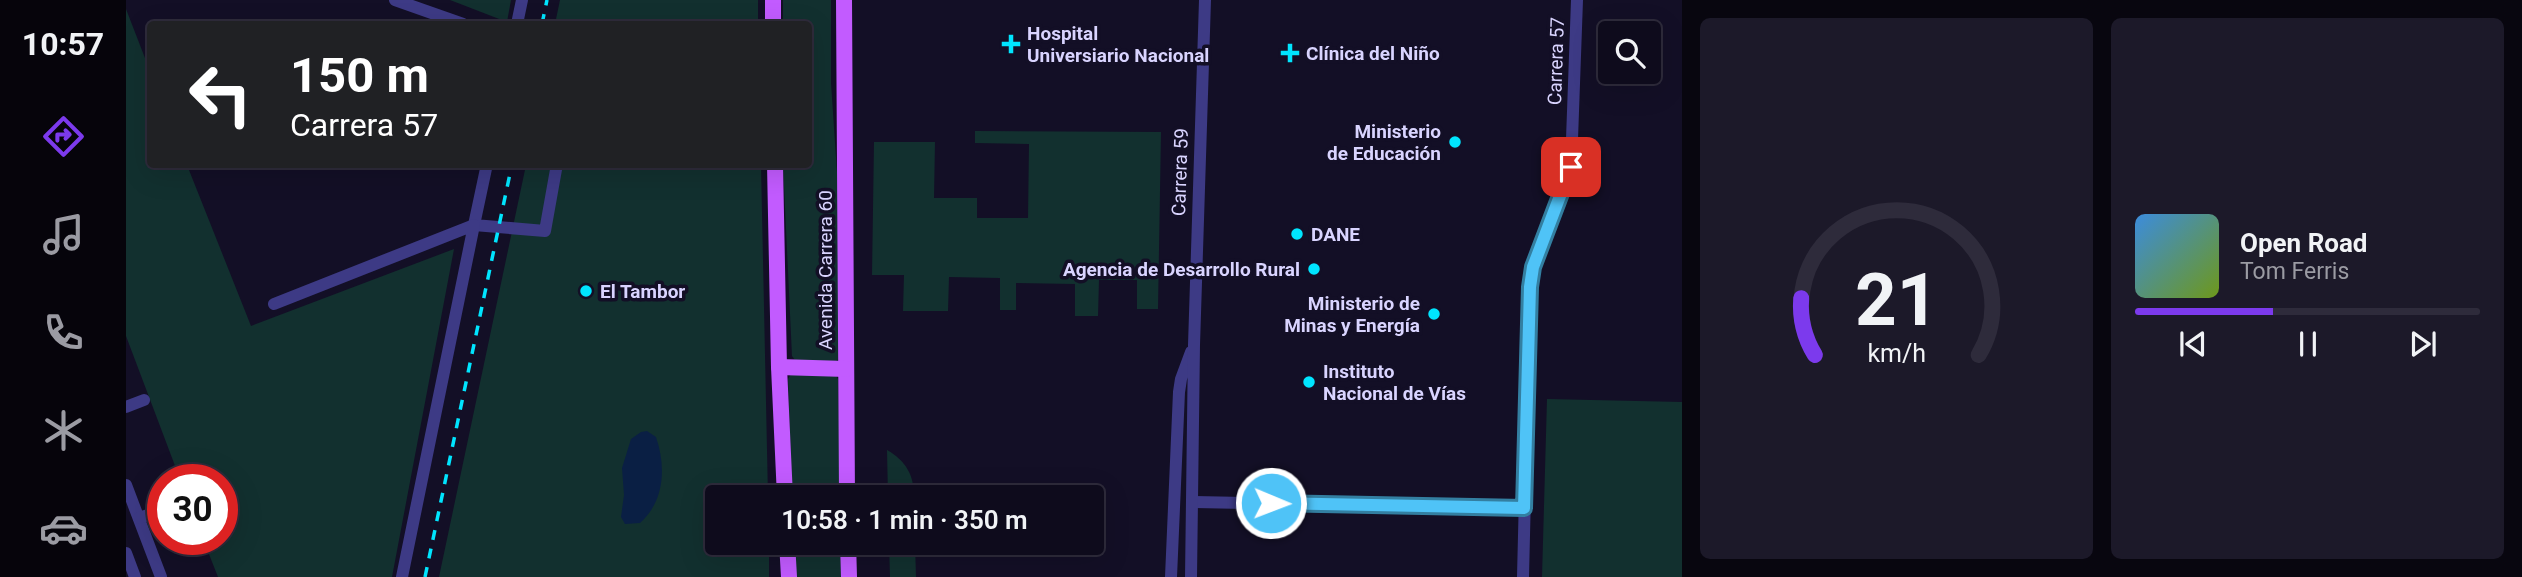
<!DOCTYPE html>
<html lang="es">
<meta charset="utf-8">
<style>
body{margin:0;font-family:Roboto,sans-serif;background:#1c1929;color:#f1f3f6;height:100vh;display:flex;flex-direction:column;font-size:26px;white-space:nowrap}
*{box-sizing:border-box;margin:0}
p{font-size:23px;color:#9b9ba3}
.icon{flex:none;width:38px;height:38px;fill:none;stroke:currentColor;stroke-width:2;stroke-linecap:round;stroke-linejoin:round}
.map{position:relative;flex:1;overflow:hidden}
.drawer{display:flex;flex-direction:column;gap:18px;padding:18px;background:#08060f;width:840px}
.drawer>*{flex:none}
.guide{position:absolute;left:21px;top:21px;width:665px;height:147px;border-radius:7px;box-shadow:0 7px 28px #0002,0 0 0 2px #2e2b3b;background:#202124;color:#fff;overflow:hidden}
.controls{position:absolute;left:1472px;top:21px;display:grid;gap:14px}
.controls a{display:grid;place-items:center;width:63px;height:63px;border-radius:7px;background:#0e0b1c;box-shadow:0 7px 28px #0002,0 0 0 2px #2e2b3b;font-size:35px}
.speed{position:absolute;left:21px;top:464px;display:flex;gap:14px;font-size:35px;font-weight:700;text-align:center}
.speed>*{display:grid;place-content:center;width:91px;height:91px;border-radius:50%;background:#0e0b1c;box-shadow:0 7px 28px #0002,0 0 0 2px #2e2b3b;line-height:1}
.speed .limit{border:10px solid #d22;background:#fff;color:#111}
.pin{position:absolute;display:grid;place-items:center;width:60px;height:60px;color:#fff;margin:-30px;border-radius:14px;box-shadow:0 4px 10px #0006}
.me{position:absolute;width:77px;margin:-38px;rotate:91deg;stroke-linejoin:round;filter:drop-shadow(0 0 5px #0008)}
.turn{display:flex;align-items:center;gap:24px;height:147px;padding:0 28px;font-size:32px}
.turn .icon{width:91px;height:91px;stroke-width:2.5}
.turn b{display:block;font-size:49px;line-height:60px}
.drawer .widget{flex:1;display:flex;flex-direction:column;justify-content:center;gap:10px;min-width:0;padding:0 24px;border-radius:10px;background:#1c1929}
.drawer .dial{align-items:center;gap:0}
.dial svg{height:182px;overflow:visible;fill:none;stroke:#2e2b3b;stroke-width:7;stroke-linecap:round;text-anchor:middle}
.dial text{fill:#f1f3f6;stroke:none}
.song{display:flex;align-items:center;gap:21px}
.cover{width:84px;height:84px;border-radius:10px;background:linear-gradient(135deg,hsl(210 70% 55%),hsl(80 70% 35%))}
.played{height:7px;border-radius:4px;background:linear-gradient(90deg,#7c3aed 40%,#2e2b3b 40%)}
.keys{display:flex;justify-content:space-around;direction:ltr}
.drawer .tiles{flex:1;display:grid;gap:18px;grid-template-columns:repeat(2,1fr)}
.trip{position:absolute;left:579px;top:485px;width:399px;height:70px;border-radius:7px;background:#0e0b1c;box-shadow:0 7px 28px #0002,0 0 0 2px #2e2b3b;font-weight:600;line-height:70px;text-align:center}
main{display:flex;flex:1;min-height:0}
.dock{display:flex;flex-direction:column;width:126px;justify-content:space-around;align-items:center;background:#06040b;color:#9b9ba3}
.dock .icon{width:49px;height:49px}
.dock .current{color:#7c3aed}
.dock b{font-size:32px;color:#f1f3f6}
.map>svg:first-child{display:block}
.green{fill:#12302f}
.water{fill:#0a1f44}
.lines{fill:none;stroke-linecap:round;stroke-linejoin:round}
.minor{stroke:#3d3a85;stroke-width:12}
.major{stroke:#c25bff;stroke-width:16}
.rail{stroke:#00e5ff;stroke-width:3.5;stroke-dasharray:10 9;stroke-linecap:butt}
.route-casing{stroke:#337fa1;stroke-width:18}
.route{stroke:#4fc3f7;stroke-width:12}
.poi-dot{fill:#00e5ff;stroke:#130f26;stroke-width:2.5}
.labels{text-anchor:middle;dominant-baseline:central;stroke-width:7;stroke-linejoin:round;paint-order:stroke}
.poi-label{font-size:19px;font-weight:bold;fill:#d9d4ff;stroke:#130f26;text-anchor:start}
.street-label{font-size:19px;fill:#d9d4ff;stroke:#130f26}
</style>
<main>
<nav class="dock">
<b>10:57</b>
<svg class="icon current" aria-label="directions" viewBox="0 0 24 24"><path d="M12 3l9 9-9 9-9-9zM9 14v-3h6M13 9l2 2-2 2"/></svg>
<svg class="icon" aria-label="music" viewBox="0 0 24 24"><path d="M9 18V5l10-2v13"/><circle cx="6" cy="18" r="3"/><circle cx="16" cy="16" r="3"/></svg>
<svg class="icon" aria-label="phone" viewBox="0 0 24 24"><path d="M5 4h4l2 5-3 2q2 4 5 5l2-3 5 2v4C11 20 4 13 5 4z"/></svg>
<svg class="icon" aria-label="climate" viewBox="0 0 24 24"><path d="M12 3v18M4 7l16 10M4 17L20 7"/></svg>
<svg class="icon" aria-label="car" viewBox="0 0 24 24"><path d="M5 17H2v-5l4-1 3-4h7l3 4 3 1v5h-3M9 17h6M6 11h13"/><circle cx="7" cy="17" r="2"/><circle cx="17" cy="17" r="2"/></svg>
</nav>
<div class="map">
<svg width="1556" height="577" viewBox="0 0 1556 577">
<rect width="100%" height="100%" fill="#130f26"/>
<!-- green -->
<g class="green">
<polygon points="324,0 385,0 381,22"/>
<polygon points="434,0 632,0 632,24 429,24"/>
<polygon points="657,0 705,0 705,83 713,202 714,358 709,362 669,360 666,356 657,165 682,164 682,24 657,24"/>
<polygon points="0,9 24,71 24,164 61,165 125,326 328,249 266,577 92,577 77,539 96,539 96,480 54,479 0,336"/>
<polygon points="849,131 1035,132 1032,309 1011,309 1011,280 973,280 972,316 949,316 949,284 890,283 890,310 874,310 874,278 823,277 822,311 777,311 778,275 746,275 748,142 809,142 808,198 851,198 851,218 902,218 903,144 849,143"/>
<polygon points="400,165 635,165 642,497 592,497 592,542 643,543 643,577 313,577"/>
<polygon points="665,374 710,376 712,379 715,497 666,497 662,379"/>
<polygon points="1421,399 1556,402 1556,577 1416,577"/>
<path d="M761,450c19,11 27,25 27,47h-26z"/>
<polygon points="667,543 716,543 716,577 668,577"/>
<polygon points="763,543 789,543 790,577 764,577"/>
</g>
<!-- water -->
<path class="water" d="M521,431l9,6c10,29 9,64 -16,86l-15,1 -4,-7 3,-22 -2,-27 9,-29 10,-7z"/>
<g class="lines">
<!-- minor -->
<g class="minor">
<polyline points="269,0 337,24"/>
<polyline points="391,24 396,0"/>
<polyline points="361,164 348,225 419,231 431,164"/>
<polyline points="148,304 348,225 276,577"/>
<polyline points="0,407 18,400"/>
<polyline points="0,485 35,577"/>
<polyline points="1068,502 1398,508"/>
<polyline points="13,518 37,510"/>
<polyline points="0,553 9,577"/>
<polyline points="1045,577 1053,392 1055,379 1065,352"/>
<polyline points="1065,577 1068,345 1079,0"/>
<polyline points="1397,577 1404,287 1407,267 1445,167 1451,0"/>
</g>
<!-- major -->
<g class="major">
<polyline points="647,0 647,24"/>
<polyline points="718,0 721,497"/>
<polyline points="649,164 653,367 659,497"/>
<polyline points="653,367 720,369"/>
<polyline points="661,542 663,577"/>
<polyline points="722,542 723,577"/>
</g>
<!-- rail -->
<g class="rail">
<polyline points="416,24 421,0"/>
<polyline points="299,577 386,164"/>
</g>
</g>
<g class="lines">
<defs>
<polyline id="route" points="1145,503 1398,508 1404,287 1407,267 1445,167"/>
</defs>
<!-- route casing -->
<use href="#route" class="route-casing"/>
<!-- route -->
<use href="#route" class="route"/>
</g>
<!-- markers -->
<g class="poi-dot">
<path d="M881.5 33.5h7v7h7v7h-7v7h-7v-7h-7v-7h7z"/>
<path d="M1160.5 42.5h7v7h7v7h-7v7h-7v-7h-7v-7h7z"/>
<circle cx="1329" cy="142" r="7"/>
<circle cx="1171" cy="234" r="7"/>
<circle cx="1188" cy="269" r="7"/>
<circle cx="460" cy="291" r="7"/>
<circle cx="1308" cy="314" r="7"/>
<circle cx="1183" cy="382" r="7"/>
</g>
<g class="labels">
<!-- poi labels -->
<g class="poi-label">
<text x="901" y="33">Hospital<tspan x="901" dy="22">Universiario Nacional</tspan></text>
<text x="1180" y="53">Clínica del Niño</text>
<text x="1315" y="131" text-anchor="end">Ministerio<tspan x="1315" dy="22">de Educación</tspan></text>
<text x="1185" y="234">DANE</text>
<text x="1174" y="269" text-anchor="end">Agencia de Desarrollo Rural</text>
<text x="474" y="291">El Tambor</text>
<text x="1294" y="303" text-anchor="end">Ministerio de<tspan x="1294" dy="22">Minas y Energía</tspan></text>
<text x="1197" y="371">Instituto<tspan x="1197" dy="22">Nacional de Vías</tspan></text>
</g>
<!-- street labels -->
<g class="street-label">
<text transform="translate(1430 61) rotate(-88)">Carrera 57</text>
<text transform="translate(1054 172) rotate(-88)">Carrera 59</text>
<text transform="translate(699 270) rotate(-90)">Avenida Carrera 60</text>
</g>
</g>
</svg>
<div class="controls">
<a><svg class="icon" aria-label="search" viewBox="0 0 24 24"><circle cx="10" cy="10" r="6"/><path d="M15 15l6 6"/></svg></a>
</div>
<div class="speed"><div class="limit">30</div></div>
<div class="pin" style="left:1445px;top:167px;background:#d93025"><svg class="icon" aria-label="arrive" viewBox="0 0 24 24"><path d="M6 21V4h12l-3 4 3 4H6"/></svg></div>
<svg class="me" style="left:1145px;top:503px" viewBox="-20 -20 40 40"><circle r="17" fill="#4fc3f7" stroke="#fff" stroke-width="3"/><path d="M0-11L8 9 0 5-8 9z" fill="#fff"/></svg>
<div class="trip">10:58 · 1 min · 350 m</div>
<div class="guide">
<div class="turn"><svg class="icon" aria-label="left" viewBox="0 0 24 24"><path d="M17 20v-9H6M10 6l-5 5 5 5"/></svg><div><b>150 m</b>Carrera 57</div></div>
</div>
</div>
<section class="drawer">
<div class="tiles">
<div class="widget dial"><svg viewBox="0 0 100 80">
<path d="M14 69A42 42 0 1 1 86 69"/>
<path d="M14 69A42 42 0 0 1 8 44" stroke="#7c3aed"/>
<text x="50" y="56" font-size="32" font-weight="700">21</text>
<text x="50" y="72" font-size="11">km/h</text>
</svg></div>
<div class="widget">
<div class="song"><i class="cover"></i><div><b>Open Road</b><p>Tom Ferris</p></div></div>
<div class="played"></div>
<div class="keys"><svg class="icon" aria-label="previous" viewBox="0 0 24 24"><path d="M18 5L8 12l10 7zM5 5v14"/></svg><svg class="icon" aria-label="pause" viewBox="0 0 24 24"><path d="M8 5v14M16 5v14"/></svg><svg class="icon" aria-label="next" viewBox="0 0 24 24"><path d="M6 5l10 7-10 7zM19 5v14"/></svg></div>
</div>
</div>
</section>
</main>
